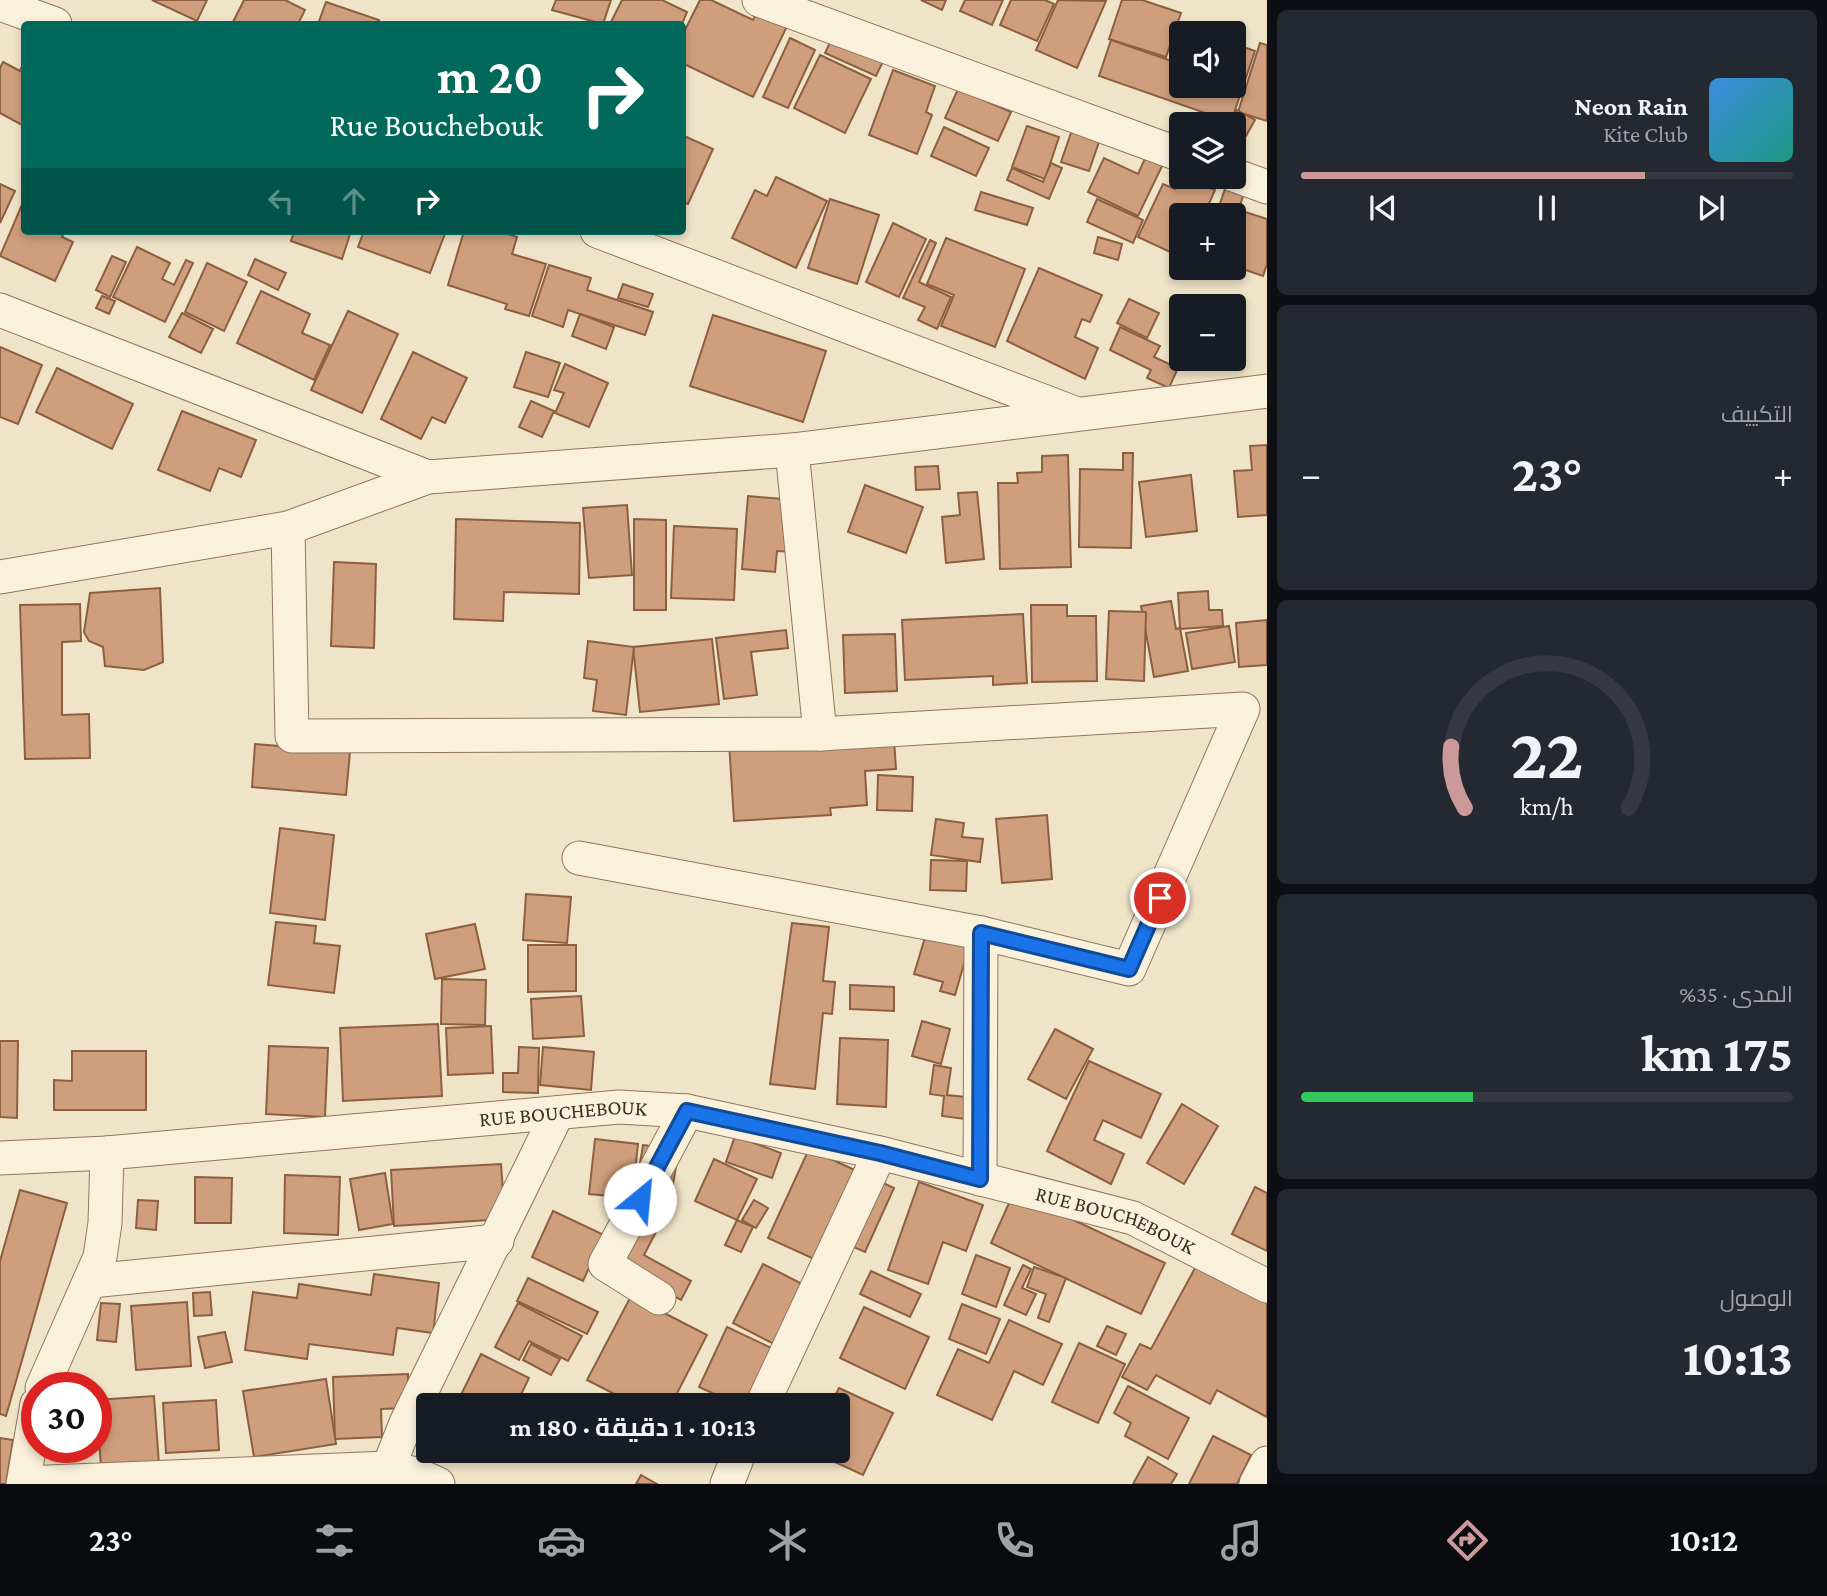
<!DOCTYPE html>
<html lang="ar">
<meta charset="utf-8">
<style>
body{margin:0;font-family:"Crimson Pro",Cairo,serif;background:#242831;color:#f1f3f6;direction:rtl;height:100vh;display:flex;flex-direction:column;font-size:26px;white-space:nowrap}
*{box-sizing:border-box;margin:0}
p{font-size:23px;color:#9ea1a6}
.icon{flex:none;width:38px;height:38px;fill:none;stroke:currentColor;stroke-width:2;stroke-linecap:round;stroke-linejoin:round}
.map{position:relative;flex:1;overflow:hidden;direction:ltr}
.sheet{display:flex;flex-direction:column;gap:10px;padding:10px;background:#0d0f14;width:560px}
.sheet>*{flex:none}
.top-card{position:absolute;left:21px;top:21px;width:665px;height:214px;border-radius:7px;box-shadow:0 4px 10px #0003;direction:rtl;background:#00695c;color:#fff;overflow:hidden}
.tools{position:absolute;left:1169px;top:21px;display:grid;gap:14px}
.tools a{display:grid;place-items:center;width:77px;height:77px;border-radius:7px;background:#171b24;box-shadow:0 4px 10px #0003;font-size:35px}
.speed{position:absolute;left:21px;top:1372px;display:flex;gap:14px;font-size:35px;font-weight:700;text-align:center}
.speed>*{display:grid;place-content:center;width:91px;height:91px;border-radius:50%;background:#171b24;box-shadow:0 4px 10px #0003;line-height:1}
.speed .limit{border:10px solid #d22;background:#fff;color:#111}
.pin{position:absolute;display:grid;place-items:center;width:60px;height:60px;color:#fff;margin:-30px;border:4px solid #fff;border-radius:50%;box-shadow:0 2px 7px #0007}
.me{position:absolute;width:77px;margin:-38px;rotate:28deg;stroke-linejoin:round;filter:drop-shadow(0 0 5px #0008)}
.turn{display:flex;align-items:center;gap:24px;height:147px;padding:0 28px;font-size:32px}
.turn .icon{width:91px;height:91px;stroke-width:2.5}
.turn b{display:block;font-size:49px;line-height:60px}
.lanes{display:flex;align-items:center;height:66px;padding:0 28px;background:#0003;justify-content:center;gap:35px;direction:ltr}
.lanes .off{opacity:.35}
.big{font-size:52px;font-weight:700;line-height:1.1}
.sheet .card{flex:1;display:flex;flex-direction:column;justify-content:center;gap:10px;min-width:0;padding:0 24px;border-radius:10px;background:#242831}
.sheet .dial{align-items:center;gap:0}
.dial svg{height:182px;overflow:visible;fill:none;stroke:#363941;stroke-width:7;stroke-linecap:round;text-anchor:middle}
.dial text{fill:#f1f3f6;stroke:none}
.song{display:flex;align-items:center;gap:21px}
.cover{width:84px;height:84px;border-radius:10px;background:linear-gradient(135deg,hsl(210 70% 55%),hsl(170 70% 35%))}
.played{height:7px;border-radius:4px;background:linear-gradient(90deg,#cc999b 70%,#363941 70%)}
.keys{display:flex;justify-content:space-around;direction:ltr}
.heat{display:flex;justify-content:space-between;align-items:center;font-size:38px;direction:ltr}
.charge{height:10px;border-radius:5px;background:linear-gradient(90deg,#34c759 35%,#363941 0)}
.trip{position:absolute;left:416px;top:1393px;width:434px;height:70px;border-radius:7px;background:#171b24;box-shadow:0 4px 10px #0003;font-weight:700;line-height:70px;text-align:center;direction:rtl}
.tabs{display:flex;height:112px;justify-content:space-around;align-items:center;background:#090b0e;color:#9ea1a6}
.tabs .icon{width:49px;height:49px}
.tabs .on{color:#cc999b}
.tabs b{font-size:32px;color:#f1f3f6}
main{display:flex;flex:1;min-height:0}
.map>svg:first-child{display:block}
.building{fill:#cf9f7d;stroke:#8d5f41;stroke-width:2}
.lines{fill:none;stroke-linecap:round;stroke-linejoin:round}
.minor-casing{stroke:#8d765c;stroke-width:35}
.minor{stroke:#faf1dc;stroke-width:33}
.route-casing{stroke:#114b97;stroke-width:18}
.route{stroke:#1a73e8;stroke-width:12}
.labels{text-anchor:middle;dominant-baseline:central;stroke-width:7;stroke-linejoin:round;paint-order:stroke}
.street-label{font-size:21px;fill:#3d2e20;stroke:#f7eed8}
</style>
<main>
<section class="sheet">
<div class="card">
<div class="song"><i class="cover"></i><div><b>Neon Rain</b><p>Kite Club</p></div></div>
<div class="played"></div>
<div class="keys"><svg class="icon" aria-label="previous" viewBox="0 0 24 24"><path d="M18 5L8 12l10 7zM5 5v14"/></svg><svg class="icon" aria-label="pause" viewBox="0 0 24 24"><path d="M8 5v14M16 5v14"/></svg><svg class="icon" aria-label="next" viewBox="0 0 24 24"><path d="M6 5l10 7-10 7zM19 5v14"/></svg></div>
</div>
<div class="card"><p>التكييف</p>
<div class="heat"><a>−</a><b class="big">23°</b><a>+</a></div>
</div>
<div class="card dial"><svg viewBox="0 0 100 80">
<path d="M14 69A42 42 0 1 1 86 69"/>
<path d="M14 69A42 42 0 0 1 8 42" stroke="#cc999b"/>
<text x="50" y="56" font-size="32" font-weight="700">22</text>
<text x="50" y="72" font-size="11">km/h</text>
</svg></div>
<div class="card"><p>المدى · 35%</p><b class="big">175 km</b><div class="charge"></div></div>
<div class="card"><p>الوصول</p><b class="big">10:13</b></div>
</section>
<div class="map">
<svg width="1267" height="1484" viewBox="0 0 1267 1484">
<rect width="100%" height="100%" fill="#f0e4c8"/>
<!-- building -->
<g class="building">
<polygon points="152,0 207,0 197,21"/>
<polygon points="244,0 285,0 305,10 298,24 232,24"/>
<polygon points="556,0 611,0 603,24 552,10"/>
<polygon points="622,0 662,0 687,12 682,24 610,24"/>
<polygon points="700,0 711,0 753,20 760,5 790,20 753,97 682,63 682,36"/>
<polygon points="921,0 946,0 942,10"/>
<polygon points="965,0 1003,0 992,25 960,11"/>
<polygon points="1011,0 1045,0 1054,4 1037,41 1000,25"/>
<polygon points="1058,0 1106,1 1077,68 1036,50"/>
<polygon points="1122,0 1142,0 1181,13 1166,57 1109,39"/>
<polygon points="326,2 379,20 377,24 318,24"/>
<polygon points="836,30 887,53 876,76 825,53"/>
<polygon points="790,38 815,50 788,108 763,97"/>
<polygon points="1111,40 1180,64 1181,59 1181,86 1234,86 1234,44 1255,51 1231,122 1099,76"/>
<polygon points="1260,43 1267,45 1267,121 1238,112"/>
<polygon points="820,55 871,79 845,133 794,108"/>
<polygon points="3,62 20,71 24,62 24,126 0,113 0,68"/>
<polygon points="893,70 935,86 926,112 932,115 917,154 869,135"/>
<polygon points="958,89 1011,112 998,141 945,118"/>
<polygon points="1237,110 1255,120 1246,136 1230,124"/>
<polygon points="1027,126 1059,137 1045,179 1012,167"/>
<polygon points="944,127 989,148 976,176 931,156"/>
<polygon points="1072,130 1100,139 1089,171 1061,162"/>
<polygon points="682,135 713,149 688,204 682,202"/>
<polygon points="1148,152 1165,160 1138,216 1088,192 1104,158 1138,174"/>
<polygon points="1051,163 1062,168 1049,199 1007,180 1012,168 1043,182"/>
<polygon points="1181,175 1215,190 1204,215 1181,215 1181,257 1138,237 1163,184 1175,189"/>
<polygon points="776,177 827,201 796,268 732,238 755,190 767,196"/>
<polygon points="0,184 15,191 0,223"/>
<polygon points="1226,186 1244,192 1239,210 1267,219 1267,264 1263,276 1234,266 1234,215 1216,215"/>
<polygon points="981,192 1033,208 1027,225 975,210"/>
<polygon points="830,199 879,215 857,284 808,268"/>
<polygon points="1097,199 1143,220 1133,243 1087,222"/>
<polygon points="24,200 24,231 65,231 62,237 73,242 55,281 0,256"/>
<polygon points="893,223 926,239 899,297 866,282"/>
<polygon points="294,231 351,231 342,259 291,241"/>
<polygon points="364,231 446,231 430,273 358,247"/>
<polygon points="464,231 498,231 517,237 512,254 546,264 529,316 505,309 507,304 448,285"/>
<polygon points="1098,237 1122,244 1118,260 1094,253"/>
<polygon points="946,238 1025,269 995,347 941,326 954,295 927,284"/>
<polygon points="930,240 936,243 919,282 951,297 937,329 918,320 925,307 903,298"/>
<polygon points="137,247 170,263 162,279 174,285 186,260 193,263 165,322 113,297"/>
<polygon points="112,256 126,262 110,297 96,290"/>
<polygon points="255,259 286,273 278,290 248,275"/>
<polygon points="207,263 247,282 224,331 185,312"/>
<polygon points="549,265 591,278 587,290 653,312 645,335 568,310 563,327 532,316"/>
<polygon points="1039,268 1102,295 1090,322 1082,319 1075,337 1098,348 1085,379 1007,341"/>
<polygon points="623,284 653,294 648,307 618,298"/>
<polygon points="261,291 310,314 302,333 330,345 314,380 237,343"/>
<polygon points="102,296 115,301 109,314 96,308"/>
<polygon points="1129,299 1159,313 1147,338 1117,323"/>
<polygon points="348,311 398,334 362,413 311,390"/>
<polygon points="182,313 213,329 201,353 169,337"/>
<polygon points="580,314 614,327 606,349 572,336"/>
<polygon points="713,315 826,351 803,422 690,386"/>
<polygon points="1120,327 1160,346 1154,357 1178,368 1169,388 1147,378 1151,370 1110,350"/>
<polygon points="0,347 42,365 18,424 0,417"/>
<polygon points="413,352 467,378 445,423 432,417 421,439 381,419"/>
<polygon points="526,352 560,363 548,397 514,387"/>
<polygon points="565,364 608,383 589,427 555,413 564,393 554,390"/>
<polygon points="57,368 133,404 112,449 36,412"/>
<polygon points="531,401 554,411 542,437 519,427"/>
<polygon points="182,411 256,440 241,477 219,468 210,491 158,470"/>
<polygon points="1267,445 1267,515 1238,517 1234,471 1252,470 1250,446"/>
<polygon points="1123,453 1133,453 1131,548 1079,547 1080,469 1123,470"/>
<polygon points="1068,455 1071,567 1000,569 998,483 1018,483 1017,473 1042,472 1042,456"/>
<polygon points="938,466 940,489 916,490 915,467"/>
<polygon points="1191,475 1197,531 1146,537 1139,482"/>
<polygon points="865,485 923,507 906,553 848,532"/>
<polygon points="977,492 984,559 946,563 942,517 960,515 958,493"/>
<polygon points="748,496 806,501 791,552 777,551 775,572 742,569"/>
<polygon points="627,505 632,575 589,578 583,508"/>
<polygon points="456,519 580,523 579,594 504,592 503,621 454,619"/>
<polygon points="634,519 666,520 666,610 634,610"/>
<polygon points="674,526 737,529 734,600 671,598"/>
<polygon points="334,562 376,564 374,648 331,646"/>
<polygon points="160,588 163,662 144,670 105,666 103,647 89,641 84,632 90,593"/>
<polygon points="1208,591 1209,610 1222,610 1223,626 1180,629 1178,593"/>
<polygon points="1171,601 1176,629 1180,628 1188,671 1154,677 1141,606"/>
<polygon points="80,604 81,641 62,642 62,715 89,714 90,758 25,759 20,605"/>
<polygon points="1031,605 1067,605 1067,616 1096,616 1097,681 1032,682"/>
<polygon points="1109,611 1146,612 1144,681 1106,679"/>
<polygon points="1023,614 1027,683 993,685 993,676 905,680 902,620"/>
<polygon points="1267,620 1267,665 1239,667 1236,623"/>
<polygon points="1229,626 1235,662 1192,669 1186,633"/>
<polygon points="786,630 788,648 751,652 757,695 724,699 716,638"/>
<polygon points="895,634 897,691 845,693 843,635"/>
<polygon points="712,639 719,704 640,712 633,647"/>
<polygon points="588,641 634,647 626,715 593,711 597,680 584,678"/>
<polygon points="894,739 896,769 865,771 867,805 830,808 831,815 734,821 729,742"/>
<polygon points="255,744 350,752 346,795 252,787"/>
<polygon points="878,775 913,777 912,811 877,810"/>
<polygon points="1047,815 1052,879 1002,883 996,819"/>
<polygon points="936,819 964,823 962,837 983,839 980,862 931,855"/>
<polygon points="280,828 334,835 325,920 270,913"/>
<polygon points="931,860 967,861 966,891 930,890"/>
<polygon points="526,894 571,897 567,943 523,940"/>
<polygon points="276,922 316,926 314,943 340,946 334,993 268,985"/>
<polygon points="792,923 829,927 823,981 835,982 832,1014 823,1013 815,1089 770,1084"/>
<polygon points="475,924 485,969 435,979 426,934"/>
<polygon points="929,924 972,936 955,995 940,991 943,982 914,974"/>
<polygon points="528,945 576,945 576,991 528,992"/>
<polygon points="442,979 486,980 485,1025 441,1024"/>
<polygon points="850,985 894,987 894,1011 850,1009"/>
<polygon points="581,996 584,1036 533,1039 531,999"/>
<polygon points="922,1021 950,1029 941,1064 912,1056"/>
<polygon points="438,1024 442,1096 343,1101 340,1028"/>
<polygon points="491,1026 493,1073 448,1075 446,1028"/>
<polygon points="1055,1029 1093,1049 1066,1099 1028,1079"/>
<polygon points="840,1038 888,1040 886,1107 837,1104"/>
<polygon points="0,1041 18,1041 17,1118 0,1117"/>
<polygon points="269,1046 328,1048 325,1117 266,1114"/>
<polygon points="519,1047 539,1048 538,1093 503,1092 503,1073 518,1073"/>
<polygon points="543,1047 594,1052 591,1090 540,1085"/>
<polygon points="72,1051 146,1051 146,1110 54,1110 54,1080 72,1081"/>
<polygon points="1089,1061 1161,1094 1141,1138 1103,1120 1094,1140 1124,1154 1111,1184 1047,1151"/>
<polygon points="934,1065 951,1068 947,1095 975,1098 972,1120 942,1116 944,1096 930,1094"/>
<polygon points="1182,1104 1218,1126 1184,1184 1147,1163"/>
<polygon points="735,1136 781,1153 772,1178 726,1162"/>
<polygon points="595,1139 638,1144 632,1198 589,1194"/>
<polygon points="643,1145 679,1150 669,1206 634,1200"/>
<polygon points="809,1149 894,1188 865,1252 826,1235 814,1259 768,1238"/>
<polygon points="714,1159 757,1179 737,1220 695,1201"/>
<polygon points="501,1164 505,1219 394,1226 391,1170"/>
<polygon points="385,1173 393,1224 359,1230 350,1179"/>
<polygon points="285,1175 340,1177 338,1235 284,1233"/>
<polygon points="195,1177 232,1178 231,1223 195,1223"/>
<polygon points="919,1182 983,1205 966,1251 943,1242 928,1284 888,1270"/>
<polygon points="1255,1187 1267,1193 1267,1251 1232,1234"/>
<polygon points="20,1190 67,1203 6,1416 0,1414 0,1261"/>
<polygon points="1014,1192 1165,1263 1141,1314 991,1243"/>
<polygon points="138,1200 158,1201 156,1230 136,1228"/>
<polygon points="754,1200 768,1208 756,1228 742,1220"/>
<polygon points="553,1211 604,1235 583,1281 532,1257"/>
<polygon points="737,1220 753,1227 741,1252 725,1245"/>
<polygon points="643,1223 657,1230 644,1255 691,1281 681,1300 619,1266"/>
<polygon points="976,1255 1010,1268 996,1307 962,1294"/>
<polygon points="1200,1259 1267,1295 1267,1417 1217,1390 1210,1404 1156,1375 1147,1390 1122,1377 1140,1344 1151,1349"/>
<polygon points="763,1264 810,1288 780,1347 733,1323"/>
<polygon points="1023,1265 1031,1269 1022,1288 1036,1294 1026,1315 1004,1305"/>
<polygon points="1034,1267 1066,1278 1049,1322 1038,1318 1046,1294 1027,1287"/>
<polygon points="871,1271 921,1294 910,1317 860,1294"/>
<polygon points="374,1274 439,1283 433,1333 397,1328 393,1355 309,1344 307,1359 245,1350 253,1292 297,1298 299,1284 371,1295"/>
<polygon points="528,1278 598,1312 587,1334 517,1301"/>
<polygon points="210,1292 212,1315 194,1316 193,1293"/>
<polygon points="631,1296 707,1335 671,1405 636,1405 587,1380"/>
<polygon points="187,1302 191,1366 136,1370 131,1306"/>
<polygon points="101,1303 120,1304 116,1342 97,1340"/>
<polygon points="518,1303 582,1336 568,1361 529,1341 519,1360 495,1347"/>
<polygon points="962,1304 1000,1319 986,1354 949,1339"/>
<polygon points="864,1307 929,1337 905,1389 840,1358"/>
<polygon points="1009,1320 1062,1344 1043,1385 1014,1371 992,1420 937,1395 958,1349 989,1363"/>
<polygon points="1107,1326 1126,1334 1116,1355 1097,1346"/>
<polygon points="727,1327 782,1353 758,1405 739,1405 699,1387"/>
<polygon points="225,1332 232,1362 205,1368 198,1337"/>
<polygon points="1079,1343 1125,1364 1098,1423 1052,1402"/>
<polygon points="531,1344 560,1359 551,1375 523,1360"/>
<polygon points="481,1354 529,1378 516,1405 456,1405"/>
<polygon points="408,1374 408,1408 381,1409 382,1437 335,1439 333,1377"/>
<polygon points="326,1379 336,1444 254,1457 243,1391"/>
<polygon points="1128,1386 1189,1418 1168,1459 1125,1436 1131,1423 1114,1413"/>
<polygon points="839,1388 893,1413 863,1475 811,1451 838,1451 838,1405 830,1405"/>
<polygon points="154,1396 159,1464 101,1467 96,1400"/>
<polygon points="216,1400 219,1450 166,1453 163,1403"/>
<polygon points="1213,1436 1251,1455 1237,1484 1189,1484"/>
<polygon points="0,1438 13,1440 6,1484 0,1484"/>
<polygon points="1148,1457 1177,1474 1171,1484 1133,1484"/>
<polygon points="641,1475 657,1484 636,1484"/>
</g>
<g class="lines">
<defs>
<g id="minor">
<polyline points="759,0 1181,155"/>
<polyline points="0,4 55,24"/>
<polyline points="1234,175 1267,187"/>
<polyline points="597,231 1072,412"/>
<polyline points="0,310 428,477"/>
<polyline points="792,450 820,734"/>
<polyline points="288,528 292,736 820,734 1243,709 1129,969 981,933 579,858"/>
<polyline points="0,577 288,528 428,477 792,450 1267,391"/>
<path id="s1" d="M0,1158l107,-5 512,-46 68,4 193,42 253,65 134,68"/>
<polyline points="980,1179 981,933"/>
<polyline points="91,1281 497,1241"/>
<polyline points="659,1298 605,1264 687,1111"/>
<polyline points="42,1388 100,1257 105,1223 107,1153"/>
<polyline points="762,1405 880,1153"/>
<polyline points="24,1483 387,1468 416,1474 438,1484"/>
<polyline points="23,1484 37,1404"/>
<polyline points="382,1484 406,1423 557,1114"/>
<polyline points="727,1484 740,1451"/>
<polyline points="1256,1484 1267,1463"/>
</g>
</defs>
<!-- minor casing -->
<use href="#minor" class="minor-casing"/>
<!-- minor -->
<use href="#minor" class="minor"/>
</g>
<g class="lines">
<defs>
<polyline id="route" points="640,1199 687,1111 880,1153 980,1179 981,933 1129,969 1160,898"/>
</defs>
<!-- route casing -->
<use href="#route" class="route-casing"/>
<!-- route -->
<use href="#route" class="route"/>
</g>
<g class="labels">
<!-- street labels -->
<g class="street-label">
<text stroke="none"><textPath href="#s1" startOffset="565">RUE BOUCHEBOUK</textPath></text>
<text stroke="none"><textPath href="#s1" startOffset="1132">RUE BOUCHEBOUK</textPath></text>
</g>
</g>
</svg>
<div class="tools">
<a><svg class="icon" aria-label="sound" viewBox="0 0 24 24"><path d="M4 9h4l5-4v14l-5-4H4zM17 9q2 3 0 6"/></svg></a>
<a><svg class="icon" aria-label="layers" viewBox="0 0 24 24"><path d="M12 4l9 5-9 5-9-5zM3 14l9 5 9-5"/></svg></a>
<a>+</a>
<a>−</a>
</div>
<div class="speed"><div class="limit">30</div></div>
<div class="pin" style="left:1160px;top:898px;background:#d93025"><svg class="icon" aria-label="arrive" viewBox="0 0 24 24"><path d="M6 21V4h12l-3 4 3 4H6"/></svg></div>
<svg class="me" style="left:640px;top:1199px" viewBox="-20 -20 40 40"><circle r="19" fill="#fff"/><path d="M0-13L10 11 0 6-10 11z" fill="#1a73e8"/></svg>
<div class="trip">10:13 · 1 دقيقة · 180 m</div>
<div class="top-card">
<div class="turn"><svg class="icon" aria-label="right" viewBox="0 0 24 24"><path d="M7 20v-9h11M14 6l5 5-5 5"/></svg><div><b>20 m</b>Rue Bouchebouk</div></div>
<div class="lanes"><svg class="icon off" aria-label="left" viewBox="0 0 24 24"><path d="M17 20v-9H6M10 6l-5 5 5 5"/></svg><svg class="icon off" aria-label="ahead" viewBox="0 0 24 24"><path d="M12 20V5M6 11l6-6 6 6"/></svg><svg class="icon" aria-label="right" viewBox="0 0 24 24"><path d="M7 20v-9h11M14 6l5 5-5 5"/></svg></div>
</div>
</div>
</main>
<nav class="tabs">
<b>10:12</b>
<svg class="icon on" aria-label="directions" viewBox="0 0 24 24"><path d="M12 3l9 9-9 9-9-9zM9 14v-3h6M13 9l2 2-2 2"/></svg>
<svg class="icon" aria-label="music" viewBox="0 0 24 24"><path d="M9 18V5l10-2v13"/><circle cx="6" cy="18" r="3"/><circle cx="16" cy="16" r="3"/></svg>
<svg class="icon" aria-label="phone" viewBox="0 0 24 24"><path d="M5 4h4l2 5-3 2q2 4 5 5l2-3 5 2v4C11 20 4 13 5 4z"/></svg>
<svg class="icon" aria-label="climate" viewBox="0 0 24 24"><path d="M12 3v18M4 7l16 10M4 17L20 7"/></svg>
<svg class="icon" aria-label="car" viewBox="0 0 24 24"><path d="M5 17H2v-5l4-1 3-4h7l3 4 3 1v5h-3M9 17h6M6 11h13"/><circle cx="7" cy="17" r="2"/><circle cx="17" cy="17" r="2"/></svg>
<svg class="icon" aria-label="filters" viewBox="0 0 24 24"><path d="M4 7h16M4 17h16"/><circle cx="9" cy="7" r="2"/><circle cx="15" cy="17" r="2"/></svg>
<b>23°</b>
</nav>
